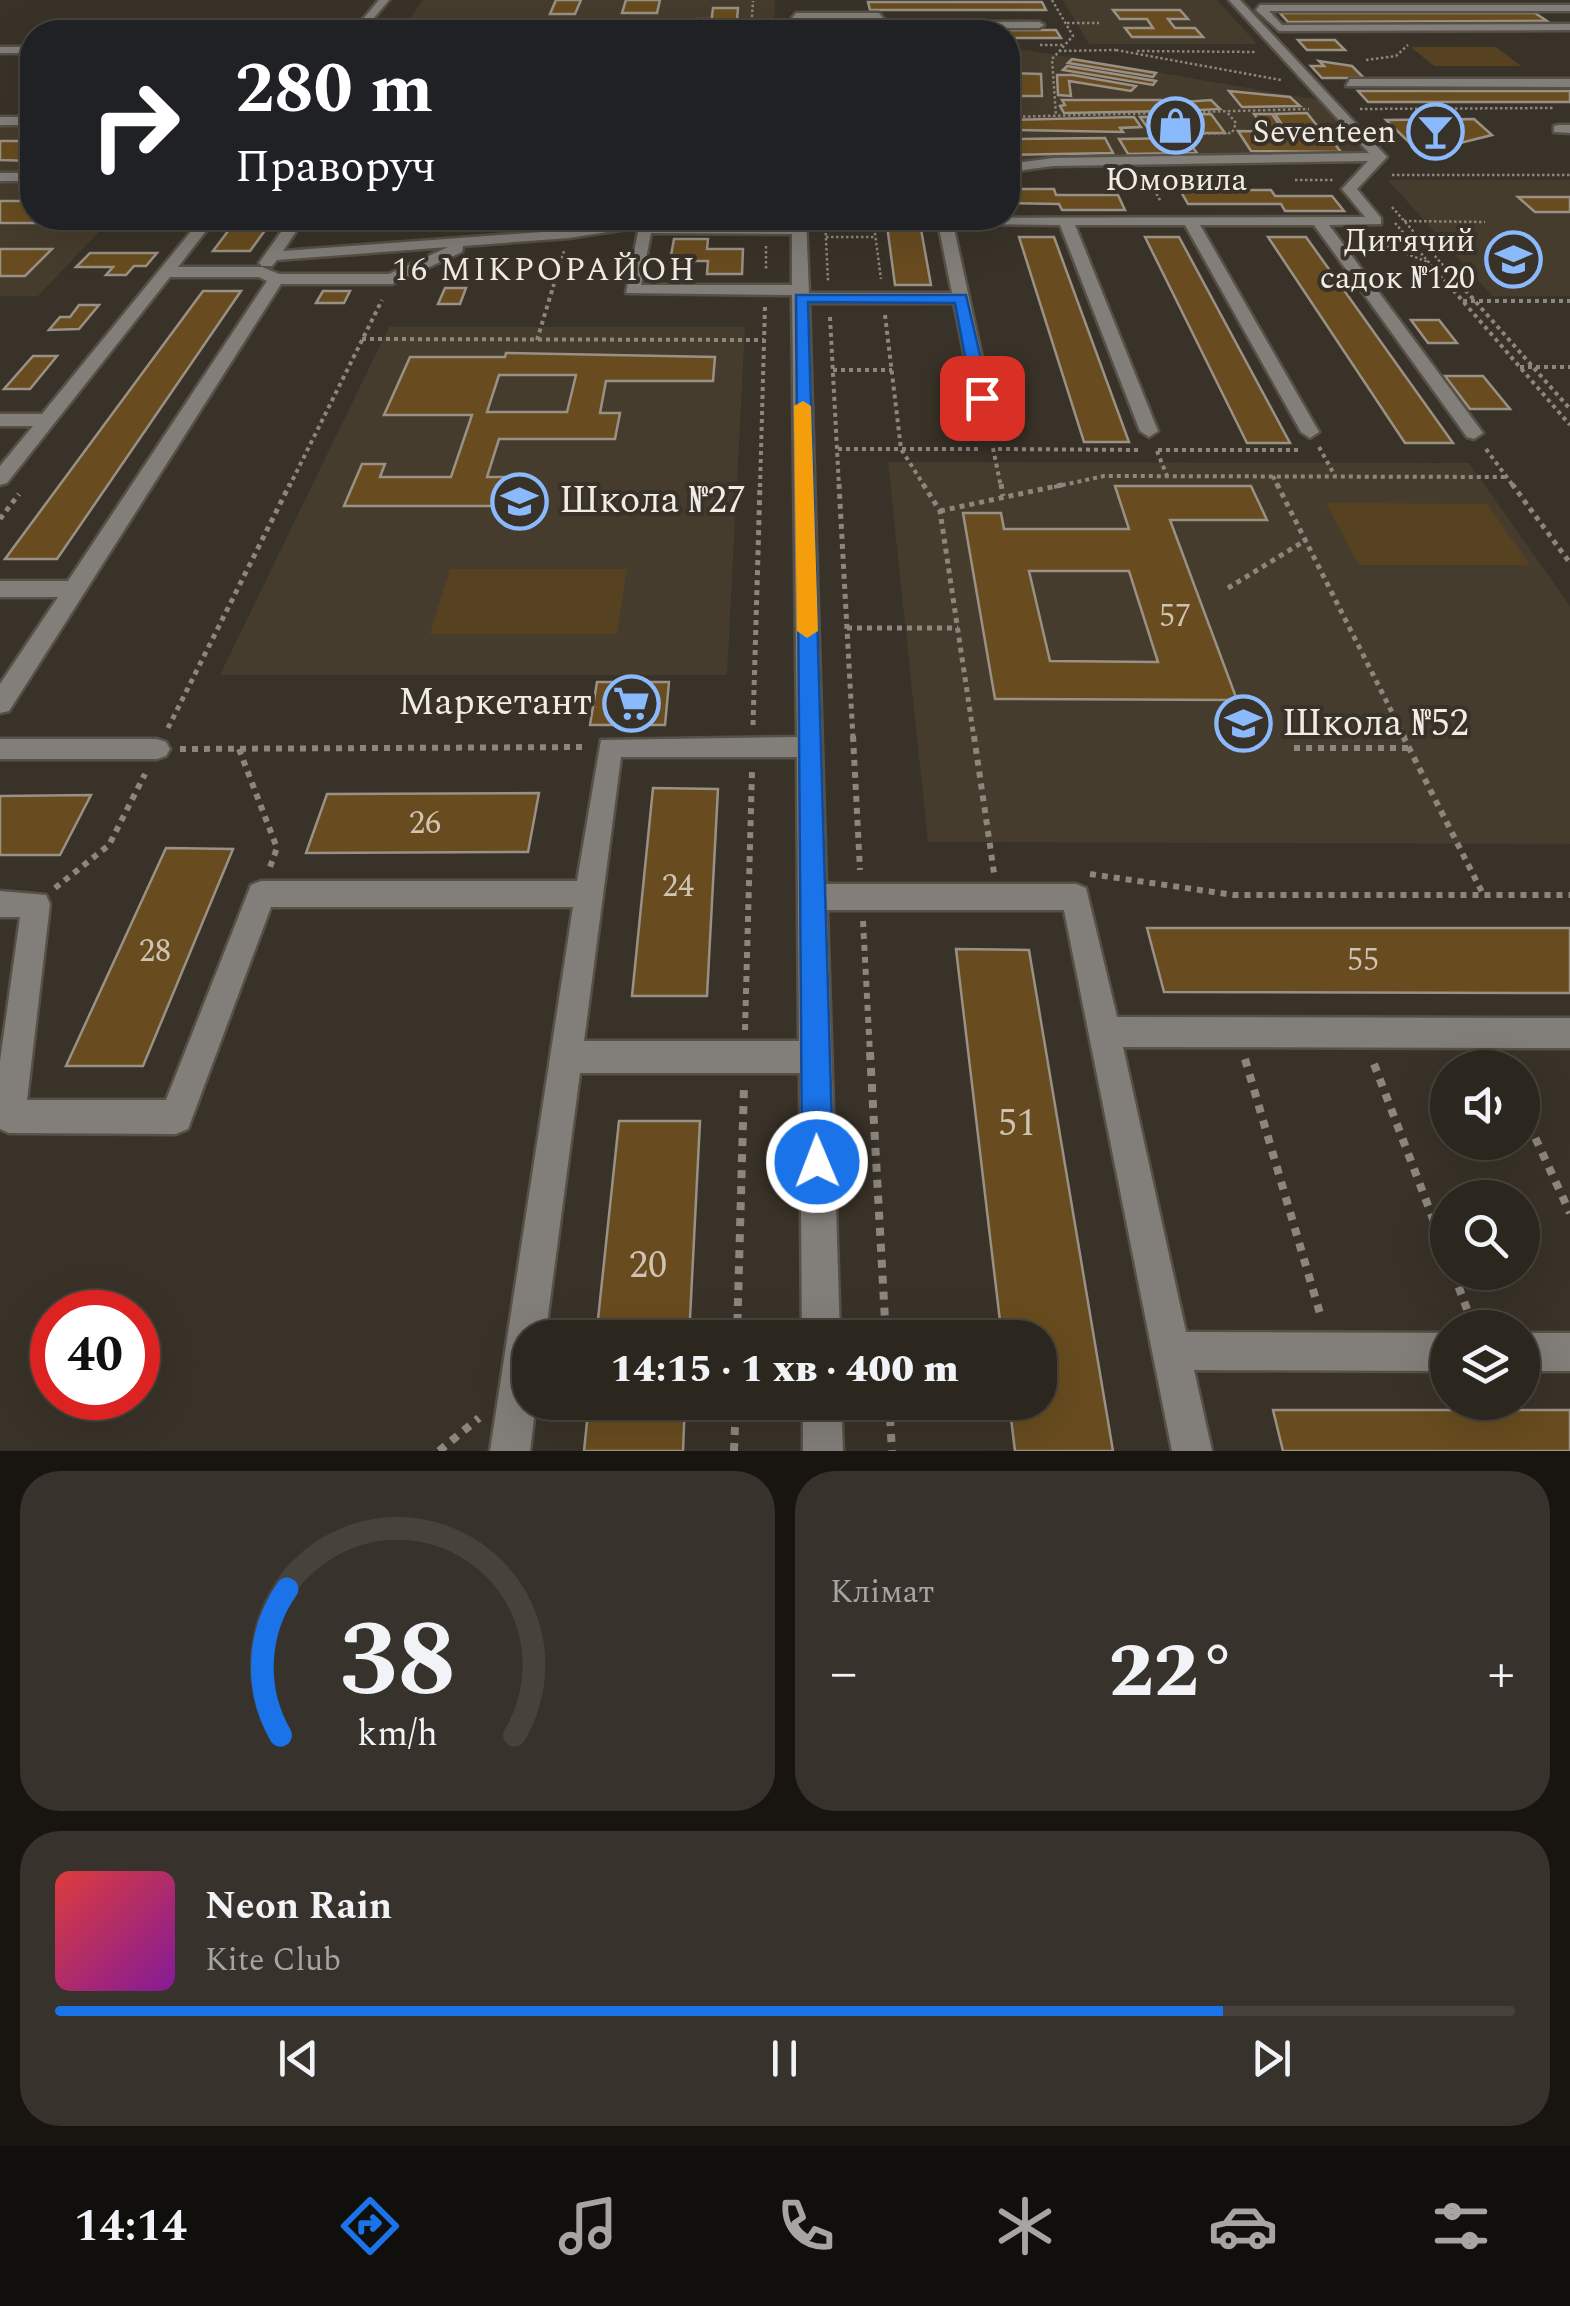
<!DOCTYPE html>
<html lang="uk">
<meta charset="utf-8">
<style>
body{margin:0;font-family:Spectral,serif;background:#37322b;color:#f1f3f6;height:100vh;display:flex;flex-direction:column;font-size:38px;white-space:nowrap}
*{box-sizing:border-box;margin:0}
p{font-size:32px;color:#a6a5a4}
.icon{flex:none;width:55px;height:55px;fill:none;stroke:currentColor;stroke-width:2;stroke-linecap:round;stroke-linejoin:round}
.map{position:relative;height:1451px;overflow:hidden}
.side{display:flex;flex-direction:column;gap:20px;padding:20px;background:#181510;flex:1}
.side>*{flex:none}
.top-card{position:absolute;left:20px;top:20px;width:1000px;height:210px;border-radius:40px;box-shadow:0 10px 40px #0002,0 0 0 2px #47433c;background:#202124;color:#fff;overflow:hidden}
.fabs{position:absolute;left:1430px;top:1050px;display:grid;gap:20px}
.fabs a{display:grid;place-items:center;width:110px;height:110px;border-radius:50%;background:#2b261e;box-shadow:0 10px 40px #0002,0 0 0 2px #47433c;font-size:50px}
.speed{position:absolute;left:30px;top:1290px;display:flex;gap:20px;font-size:50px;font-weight:700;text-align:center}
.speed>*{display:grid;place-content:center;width:130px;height:130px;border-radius:50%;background:#2b261e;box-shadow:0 10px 40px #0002,0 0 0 2px #47433c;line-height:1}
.speed .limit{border:15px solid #d22;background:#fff;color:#111}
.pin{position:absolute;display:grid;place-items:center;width:85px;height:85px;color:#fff;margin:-42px;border-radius:20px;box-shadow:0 5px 15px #0006}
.me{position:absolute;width:110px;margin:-55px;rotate:359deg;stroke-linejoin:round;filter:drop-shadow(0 0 8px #0008)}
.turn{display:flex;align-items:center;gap:35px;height:210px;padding:0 50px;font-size:45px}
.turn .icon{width:130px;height:130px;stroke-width:2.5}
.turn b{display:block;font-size:70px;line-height:85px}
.big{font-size:75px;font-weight:800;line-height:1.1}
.side .card{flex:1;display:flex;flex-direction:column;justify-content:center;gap:15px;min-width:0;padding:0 35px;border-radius:40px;background:#37322b}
.side .dial{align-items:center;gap:0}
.dial svg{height:260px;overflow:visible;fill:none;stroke:#47433c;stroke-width:7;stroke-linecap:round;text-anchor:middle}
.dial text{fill:#f1f3f6;stroke:none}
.song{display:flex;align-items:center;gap:30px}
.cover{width:120px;height:120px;border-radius:15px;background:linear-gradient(135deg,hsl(0 70% 55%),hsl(290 70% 35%))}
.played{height:10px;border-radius:5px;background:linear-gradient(90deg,#1a73e8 80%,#47433c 80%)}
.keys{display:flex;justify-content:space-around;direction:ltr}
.heat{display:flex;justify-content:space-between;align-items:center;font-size:55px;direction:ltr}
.side .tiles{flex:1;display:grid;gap:20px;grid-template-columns:1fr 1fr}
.card:last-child{grid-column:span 2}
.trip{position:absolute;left:512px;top:1320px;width:545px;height:100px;border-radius:40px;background:#2b261e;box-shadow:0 10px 40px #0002,0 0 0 2px #47433c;font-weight:800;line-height:100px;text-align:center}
.menu{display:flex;height:160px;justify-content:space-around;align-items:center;background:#110f0c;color:#a6a5a4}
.menu .icon{width:70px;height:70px}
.menu .active{color:#1a73e8}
.menu b{font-size:45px;color:#f1f3f6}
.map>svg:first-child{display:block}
.built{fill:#463c2d}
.green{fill:#564221}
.building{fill:#684c1f;stroke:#999185;stroke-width:2.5;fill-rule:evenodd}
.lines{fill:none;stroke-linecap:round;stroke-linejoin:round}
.minor-casing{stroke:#565046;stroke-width:5}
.path-far4{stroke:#8c867e;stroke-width:2.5;stroke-dasharray:2.5 2.5;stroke-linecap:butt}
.path-far3{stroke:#8c867e;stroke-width:4;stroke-dasharray:4 4;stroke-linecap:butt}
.path-far2{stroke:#8c867e;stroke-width:5;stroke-dasharray:5 5;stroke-linecap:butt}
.path-far1{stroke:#8c867e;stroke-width:6;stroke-dasharray:6 6;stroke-linecap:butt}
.path{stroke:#8c867e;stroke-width:8;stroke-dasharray:8 8;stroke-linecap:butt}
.minor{fill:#827e79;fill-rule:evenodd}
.route{fill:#1a73e8;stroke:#114b97;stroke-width:2.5}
.slow{fill:#f59e0b}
.labels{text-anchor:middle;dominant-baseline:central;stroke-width:8;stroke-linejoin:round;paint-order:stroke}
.far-poi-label{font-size:32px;fill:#f1ece6;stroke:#393228;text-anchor:end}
.far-neighbourhood-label{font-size:32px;letter-spacing:2.5px;fill:#f1ece6;stroke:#393228}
.number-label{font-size:32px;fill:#cfc4b4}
.poi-label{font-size:38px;fill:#f1ece6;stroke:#393228;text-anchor:start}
.near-number-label{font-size:38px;fill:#cfc4b4}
</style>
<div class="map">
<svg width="1570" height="1451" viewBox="0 0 1570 1451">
<rect width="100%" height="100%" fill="#393228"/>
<!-- built -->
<g class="built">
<polygon points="423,0 775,0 774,32 400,32"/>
<polygon points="1063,0 1217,0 1257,44 1089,44"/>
<polygon points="1008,47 1319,100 1369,153 1047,158 1008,164"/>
<polygon points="0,125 32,125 32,218 112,218 38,296 0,296"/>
<polygon points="1388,180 1570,180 1570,296 1492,296"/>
<polygon points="389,327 745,327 727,675 220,675"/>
<polygon points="888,462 1469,463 1570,606 1570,844 928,842"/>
</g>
<!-- green -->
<g class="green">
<polygon points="1411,47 1496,47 1521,66 1434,66"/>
<polygon points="1326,503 1487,504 1530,565 1359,565"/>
<polygon points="450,569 627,569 617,634 430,634"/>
</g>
<!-- building -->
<g class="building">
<polygon points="556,0 581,0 575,14 550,14"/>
<polygon points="626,0 660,0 657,13 622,13"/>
<polygon points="868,2 1042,2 1046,10 870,10"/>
<polygon points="713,8 738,8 736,32 710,32"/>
<polygon points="1113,10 1180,10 1188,19 1168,19 1175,28 1195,28 1203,37 1132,37 1125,28 1153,28 1147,19 1120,19"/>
<polygon points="1280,13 1535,13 1547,21 1288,22"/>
<polygon points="831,19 871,19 873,32 832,32"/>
<polygon points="873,30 1056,30 1061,38 1008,38 1008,32"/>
<polygon points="1298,40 1335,40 1345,50 1307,50"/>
<polygon points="1072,59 1156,73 1153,77 1068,63"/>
<polygon points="1319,61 1352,66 1364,78 1322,78 1311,66 1324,66"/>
<polygon points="1067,66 1156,81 1153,85 1063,70"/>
<polygon points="1008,73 1041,74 1042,96 1008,96"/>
<polygon points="1057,75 1073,75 1136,86 1131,91 1069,81 1071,96 1058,95"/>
<polygon points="1229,91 1290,97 1300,106 1242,107"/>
<polygon points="1358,91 1570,91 1570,102 1368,102"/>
<polygon points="1062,100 1161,100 1169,111 1064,113 1060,106 1065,105"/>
<polygon points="1211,100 1220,109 1179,111 1170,103"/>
<polygon points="1307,113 1318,127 1283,126 1275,114"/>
<polygon points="1211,114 1225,133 1201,133 1188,115"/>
<polygon points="1254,114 1272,114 1283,130 1265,129"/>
<polygon points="1134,117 1141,127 1120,128 1123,132 1010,130 1008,125 1008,120"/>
<polygon points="1140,117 1167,117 1175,127 1147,127"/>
<polygon points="1474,119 1492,135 1440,148 1415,148 1386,120"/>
<polygon points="1307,129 1323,129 1341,152 1251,151 1238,131 1309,132"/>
<polygon points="1105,138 1113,153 1008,155 1008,139"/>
<polygon points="1186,138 1197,153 1128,154 1119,139"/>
<polygon points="0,141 32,141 32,161 0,160"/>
<polygon points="1008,189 1054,189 1056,195 1118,195 1125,210 1062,210 1059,204 1008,203"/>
<polygon points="1180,190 1271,190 1275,196 1332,196 1344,211 1285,211 1281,204 1188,204"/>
<polygon points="1518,197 1570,197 1570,212 1535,212"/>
<polygon points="0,201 32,201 32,218 53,218 47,223 0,223"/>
<polygon points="150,218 173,218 162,230 139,230"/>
<polygon points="238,218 274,218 250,251 213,251"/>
<polygon points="332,218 508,218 505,224 328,224"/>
<polygon points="886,218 919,218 931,285 895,285"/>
<polygon points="1019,237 1054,237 1129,442 1084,442"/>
<polygon points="1145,237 1179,237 1290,443 1247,443"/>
<polygon points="1268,237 1306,237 1453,443 1405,443"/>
<polygon points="674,239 708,239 707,249 743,249 742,274 707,274 708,261 670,261"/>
<polygon points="0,249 52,249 25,276 0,276"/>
<polygon points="90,253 157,253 146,266 134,266 126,275 106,275 113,267 76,267"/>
<polygon points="445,288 466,288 460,304 438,304"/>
<polygon points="203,291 241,291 57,559 5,559"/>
<polygon points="323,291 350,291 344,303 316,303"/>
<polygon points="79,305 99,305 79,329 49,330 60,317 70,317"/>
<polygon points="1411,320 1439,320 1457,343 1428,343"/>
<path d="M506,353l209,4 -2,24h-107l-6,32h20l-5,26h-116l-12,38h21l-8,29h-156l18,-42h23l-5,13h71l21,-62h-88l26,-58h95zM499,375h77l-9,37h-80z"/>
<polygon points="33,356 57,356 30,389 4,389"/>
<polygon points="1445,376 1483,376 1510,409 1470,409"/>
<path d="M1115,486h136l16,34h-97l67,180 -242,-1 -32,-186h38l3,16h125zM1029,571h100l29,91 -108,-1z"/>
<polygon points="597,682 669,682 665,725 590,725"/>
<polygon points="653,788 718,789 707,996 632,996"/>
<polygon points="539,793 528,852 306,853 327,794"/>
<polygon points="91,795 60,855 0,855 0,796"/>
<polygon points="166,848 233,849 143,1066 66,1066"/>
<polygon points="1147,928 1570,928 1570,993 1164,992"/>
<polygon points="956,949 1029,950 1113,1451 1015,1451 1009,1402 1040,1402 1040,1338 1002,1338"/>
<polygon points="619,1121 700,1121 689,1338 596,1338"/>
<polygon points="589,1402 685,1402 683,1451 584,1451"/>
<polygon points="1273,1410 1570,1410 1570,1451 1283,1451"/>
</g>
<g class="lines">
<defs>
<g id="minor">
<polygon points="379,0 389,0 362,32 352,32"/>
<path d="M1229,0h11l147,157 -30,32 24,29v6l-52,1 154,208 -9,6 -7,-2 -153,-212h-114l119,207 -9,6 -9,-6 -116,-207h-110l83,206 -9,6 -9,-6 -80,-206 -107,-1 45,207 -2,4h-14l-2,-4 -26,-128h-145l17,581h250l10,4 31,129 453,1v30l-447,-1 63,285 262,1v38l-254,-1 18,81h-40l-108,-541h-237l13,428h-38l-2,-265h-220l-35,265h-15v64h6l-6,49h-40l83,-544h-302l-83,222 -12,5 -167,-1 -9,-4v-68l20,-144h-20v-26l46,4 4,9 -23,196h139l85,-215 10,-4h316l24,-141 196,-3 -5,-442 -166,-2 13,-66 -70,11 -106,8 -1,6 -70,32h-111l-272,427 -9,2v-29l58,-87h-58v-16h68l199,-300 -8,-4h-89l-163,206 -7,2v-19l33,-40h-33v-12h42l160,-196h14l-38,49h84l17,7h110l59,-27 -171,13 -5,6h-10l-3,-3 32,-45h14l-22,33 286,-21 73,-12h30l-20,7 140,1v-8h14l3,75h143l-15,-75 428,-1 -23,-28 26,-28 -315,5 -45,6v-8l45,-6 316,-5zM651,233l141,1v51h-151zM621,757h176l2,284h-215z"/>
<polygon points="1260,5 1570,5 1570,11 1269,11 1282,25 1570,24 1570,30 1279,31 1256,10"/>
<polygon points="796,13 879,13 886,22 1039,22 1044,25 1039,28 881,28 874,19 792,18"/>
<rect x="0" y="47" width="32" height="6"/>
<polygon points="1350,79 1570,79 1570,87 1346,86"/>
<rect x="0" y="117" width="32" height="8"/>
<polygon points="1559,125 1570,125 1570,133 1554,132 1554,126"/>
<rect x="0" y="173" width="32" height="8"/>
<polygon points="0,739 157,739 166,742 170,749 166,756 157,759 0,759"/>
<rect x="1522" y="1333" width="48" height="38"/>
<polygon points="803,1402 841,1402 843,1451 803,1451"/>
</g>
</defs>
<!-- minor casing -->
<use href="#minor" class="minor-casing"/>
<!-- path-far4 -->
<g class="path-far4">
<polyline points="1052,0 1073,36 1052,59 1056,116"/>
<polyline points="542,19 582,32"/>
<polyline points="1067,23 1099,23"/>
<polyline points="658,32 695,19 712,19"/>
<polyline points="751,32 753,1"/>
<polyline points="1040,45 1064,45"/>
<polyline points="1116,50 1281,80"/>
<polyline points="1059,51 1116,50"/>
<polyline points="1137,51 1256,52"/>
<polyline points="1366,60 1396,56 1408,45"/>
<polyline points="1360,109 1554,108"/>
<polyline points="1008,117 1309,109"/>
<polyline points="1193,134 1232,133 1236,123 1226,111"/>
<polyline points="1392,175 1570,175"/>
<polyline points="1147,176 1161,202"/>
<polyline points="1295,180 1334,180"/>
<polyline points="1392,207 1462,287"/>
<polyline points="825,218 828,281"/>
<polyline points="873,218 881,279"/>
<polyline points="1404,221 1485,222"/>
<polyline points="1395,223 1450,287"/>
<polyline points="826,237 876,237"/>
<polyline points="1373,241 1428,262"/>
<polyline points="766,246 766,270"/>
<polyline points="553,287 564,251"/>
</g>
<!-- path-far3 -->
<g class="path-far3">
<polyline points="1448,284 1570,425"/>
<polyline points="1460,284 1570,409"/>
<polyline points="1463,301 1570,301"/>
<polyline points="885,315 901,449 925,487"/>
<polyline points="830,317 839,487"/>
<polyline points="362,339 764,340"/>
<polyline points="537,340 554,284"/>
<polyline points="1520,367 1570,367"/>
<polyline points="833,370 892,370"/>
<polyline points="1319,447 1335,476"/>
<polyline points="993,448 1001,487"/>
<polyline points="838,449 982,449"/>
<polyline points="998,449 1142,450"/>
<polyline points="1486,449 1514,487"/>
<polyline points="1158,450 1302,450"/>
<polyline points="1157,451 1167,476"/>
<polyline points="1273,476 1278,487"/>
<polyline points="289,487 382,300"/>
<polyline points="760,487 765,306"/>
<polyline points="1054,487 1104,476 1506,477"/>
</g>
<!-- path-far2 -->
<g class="path-far2">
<polyline points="839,484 853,738"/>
<polyline points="923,484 940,511 974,738"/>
<polyline points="1001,484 1003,496"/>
<polyline points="1277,484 1405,738"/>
<polyline points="1512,484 1570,563"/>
<polyline points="940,511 1066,484"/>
<polyline points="0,519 19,494"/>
<polyline points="1228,588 1306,540"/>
<polyline points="847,628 958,628"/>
<polyline points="753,725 760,484"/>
<polyline points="168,728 290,484"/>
</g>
<!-- path-far1 -->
<g class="path-far1">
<polyline points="853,736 860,870"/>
<polyline points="974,736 994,873"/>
<polyline points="1403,736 1483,894"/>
<polyline points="1294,748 1410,748"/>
<polyline points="180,749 584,747"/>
<polyline points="239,749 277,848 270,867"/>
<polyline points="1090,874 1234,895 1570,895"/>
<polyline points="55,888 109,845 145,774"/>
<polyline points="863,921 870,1054"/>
<polyline points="745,1030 752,771"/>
</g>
<!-- path -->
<g class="path">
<polyline points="870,1052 886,1338"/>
<polyline points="1245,1059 1321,1317"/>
<polyline points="1374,1064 1448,1258"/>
<polyline points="1522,1109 1570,1213"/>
<polyline points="1453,1272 1474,1328"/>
<polyline points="737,1338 744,1086"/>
<polyline points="889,1402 892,1451"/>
<polyline points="439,1451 479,1418"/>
<polyline points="734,1451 736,1402"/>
</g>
<!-- minor -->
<use href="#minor" class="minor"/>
</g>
<!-- route -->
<polygon class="route" points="796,295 966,295 990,398 982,402 973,398 955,303 808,302 833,1162 828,1173 817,1178 806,1173 802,1162"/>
<!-- slow -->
<polygon class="slow" points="803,401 811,406 818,631 807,638 797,631 794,406"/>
<!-- icons -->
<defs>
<symbol id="shop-ring" viewBox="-11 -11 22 22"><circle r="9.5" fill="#393228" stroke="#8abafc" stroke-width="1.5"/><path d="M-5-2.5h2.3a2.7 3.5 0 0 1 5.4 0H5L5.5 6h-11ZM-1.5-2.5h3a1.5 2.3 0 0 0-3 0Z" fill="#8abafc"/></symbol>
<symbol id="bar-ring" viewBox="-11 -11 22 22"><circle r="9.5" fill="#393228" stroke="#8abafc" stroke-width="1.5"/><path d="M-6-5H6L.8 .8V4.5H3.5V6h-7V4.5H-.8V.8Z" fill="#8abafc"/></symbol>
<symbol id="school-ring" viewBox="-11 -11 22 22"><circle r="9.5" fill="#393228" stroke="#8abafc" stroke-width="1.5"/><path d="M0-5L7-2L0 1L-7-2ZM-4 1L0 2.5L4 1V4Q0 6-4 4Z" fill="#8abafc"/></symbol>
<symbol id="supermarket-ring" viewBox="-11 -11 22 22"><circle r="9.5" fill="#393228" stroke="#8abafc" stroke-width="1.5"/><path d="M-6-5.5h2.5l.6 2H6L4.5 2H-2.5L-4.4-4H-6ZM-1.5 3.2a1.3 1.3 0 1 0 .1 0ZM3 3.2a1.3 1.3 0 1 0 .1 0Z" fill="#8abafc"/></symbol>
</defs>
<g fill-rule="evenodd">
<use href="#shop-ring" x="1144" y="94" width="63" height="63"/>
<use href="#bar-ring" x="1404" y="100" width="63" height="63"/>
<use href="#school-ring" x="1482" y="228" width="63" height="63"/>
<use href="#school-ring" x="488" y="470" width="63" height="63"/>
<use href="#supermarket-ring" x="600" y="672" width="63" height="63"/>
<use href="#school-ring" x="1212" y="692" width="63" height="63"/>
</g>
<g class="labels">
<!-- far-poi labels -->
<g class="far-poi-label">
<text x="1396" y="132">Seventeen</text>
<text x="1176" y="180" text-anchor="middle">Юмовила</text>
<text x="1475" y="241">Дитячий<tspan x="1475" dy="37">садок №120</tspan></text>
</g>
<!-- far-neighbourhood labels -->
<g class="far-neighbourhood-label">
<text x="545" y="270">16 МІКРОРАЙОН</text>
</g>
<!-- number labels -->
<g class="number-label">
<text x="1175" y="616">57</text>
<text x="425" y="823">26</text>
<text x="678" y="886">24</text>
<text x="155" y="951">28</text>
<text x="1363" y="960">55</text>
</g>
<!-- poi labels -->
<g class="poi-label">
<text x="559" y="501">Школа №27</text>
<text x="592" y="703" text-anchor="end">Маркетант</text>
<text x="1282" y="724">Школа №52</text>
</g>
<!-- near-number labels -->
<g class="near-number-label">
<text x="1017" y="1124">51</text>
<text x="648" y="1266">20</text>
</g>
</g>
</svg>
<div class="fabs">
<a><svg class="icon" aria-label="sound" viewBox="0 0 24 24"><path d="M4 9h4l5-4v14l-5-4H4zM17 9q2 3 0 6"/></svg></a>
<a><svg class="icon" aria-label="search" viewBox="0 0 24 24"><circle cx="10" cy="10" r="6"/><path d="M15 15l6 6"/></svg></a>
<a><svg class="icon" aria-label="layers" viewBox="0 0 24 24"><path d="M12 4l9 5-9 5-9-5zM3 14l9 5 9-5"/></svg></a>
</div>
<div class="speed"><div class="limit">40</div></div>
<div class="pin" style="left:982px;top:398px;background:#d93025"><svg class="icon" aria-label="arrive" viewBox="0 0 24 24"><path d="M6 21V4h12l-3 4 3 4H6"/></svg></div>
<svg class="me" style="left:817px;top:1162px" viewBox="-20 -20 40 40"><circle r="17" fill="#1a73e8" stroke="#fff" stroke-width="3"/><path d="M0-11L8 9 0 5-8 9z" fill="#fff"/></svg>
<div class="trip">14:15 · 1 хв · 400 m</div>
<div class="top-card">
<div class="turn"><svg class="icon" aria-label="right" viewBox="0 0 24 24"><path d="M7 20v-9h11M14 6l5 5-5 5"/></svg><div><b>280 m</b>Праворуч</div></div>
</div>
</div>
<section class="side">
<div class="tiles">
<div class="card dial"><svg viewBox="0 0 100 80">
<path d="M14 69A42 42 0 1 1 86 69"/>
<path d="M14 69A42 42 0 0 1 16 24" stroke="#1a73e8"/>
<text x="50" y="56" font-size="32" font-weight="700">38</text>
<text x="50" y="72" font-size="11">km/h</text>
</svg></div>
<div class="card"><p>Клімат</p>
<div class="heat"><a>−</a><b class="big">22°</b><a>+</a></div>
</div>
<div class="card">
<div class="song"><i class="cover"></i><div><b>Neon Rain</b><p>Kite Club</p></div></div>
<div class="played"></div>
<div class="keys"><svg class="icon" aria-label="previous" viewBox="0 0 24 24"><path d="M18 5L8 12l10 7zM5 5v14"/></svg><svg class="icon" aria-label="pause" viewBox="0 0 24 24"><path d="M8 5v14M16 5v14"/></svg><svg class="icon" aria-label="next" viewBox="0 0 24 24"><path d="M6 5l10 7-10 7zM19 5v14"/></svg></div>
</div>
</div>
</section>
<nav class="menu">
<b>14:14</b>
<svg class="icon active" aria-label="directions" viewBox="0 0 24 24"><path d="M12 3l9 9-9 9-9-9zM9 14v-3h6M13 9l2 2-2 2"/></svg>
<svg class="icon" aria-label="music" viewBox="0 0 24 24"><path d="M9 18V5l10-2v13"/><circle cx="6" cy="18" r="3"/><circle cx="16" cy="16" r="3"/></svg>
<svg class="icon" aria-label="phone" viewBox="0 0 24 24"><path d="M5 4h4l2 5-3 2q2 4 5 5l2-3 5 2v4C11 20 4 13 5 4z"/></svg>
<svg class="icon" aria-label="climate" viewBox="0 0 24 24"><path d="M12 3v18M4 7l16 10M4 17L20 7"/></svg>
<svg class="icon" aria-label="car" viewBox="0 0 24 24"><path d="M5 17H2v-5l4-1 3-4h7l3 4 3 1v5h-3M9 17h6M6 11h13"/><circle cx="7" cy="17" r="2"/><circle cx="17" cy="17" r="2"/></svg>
<svg class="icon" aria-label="filters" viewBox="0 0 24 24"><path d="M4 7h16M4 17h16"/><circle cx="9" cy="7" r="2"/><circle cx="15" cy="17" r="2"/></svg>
</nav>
